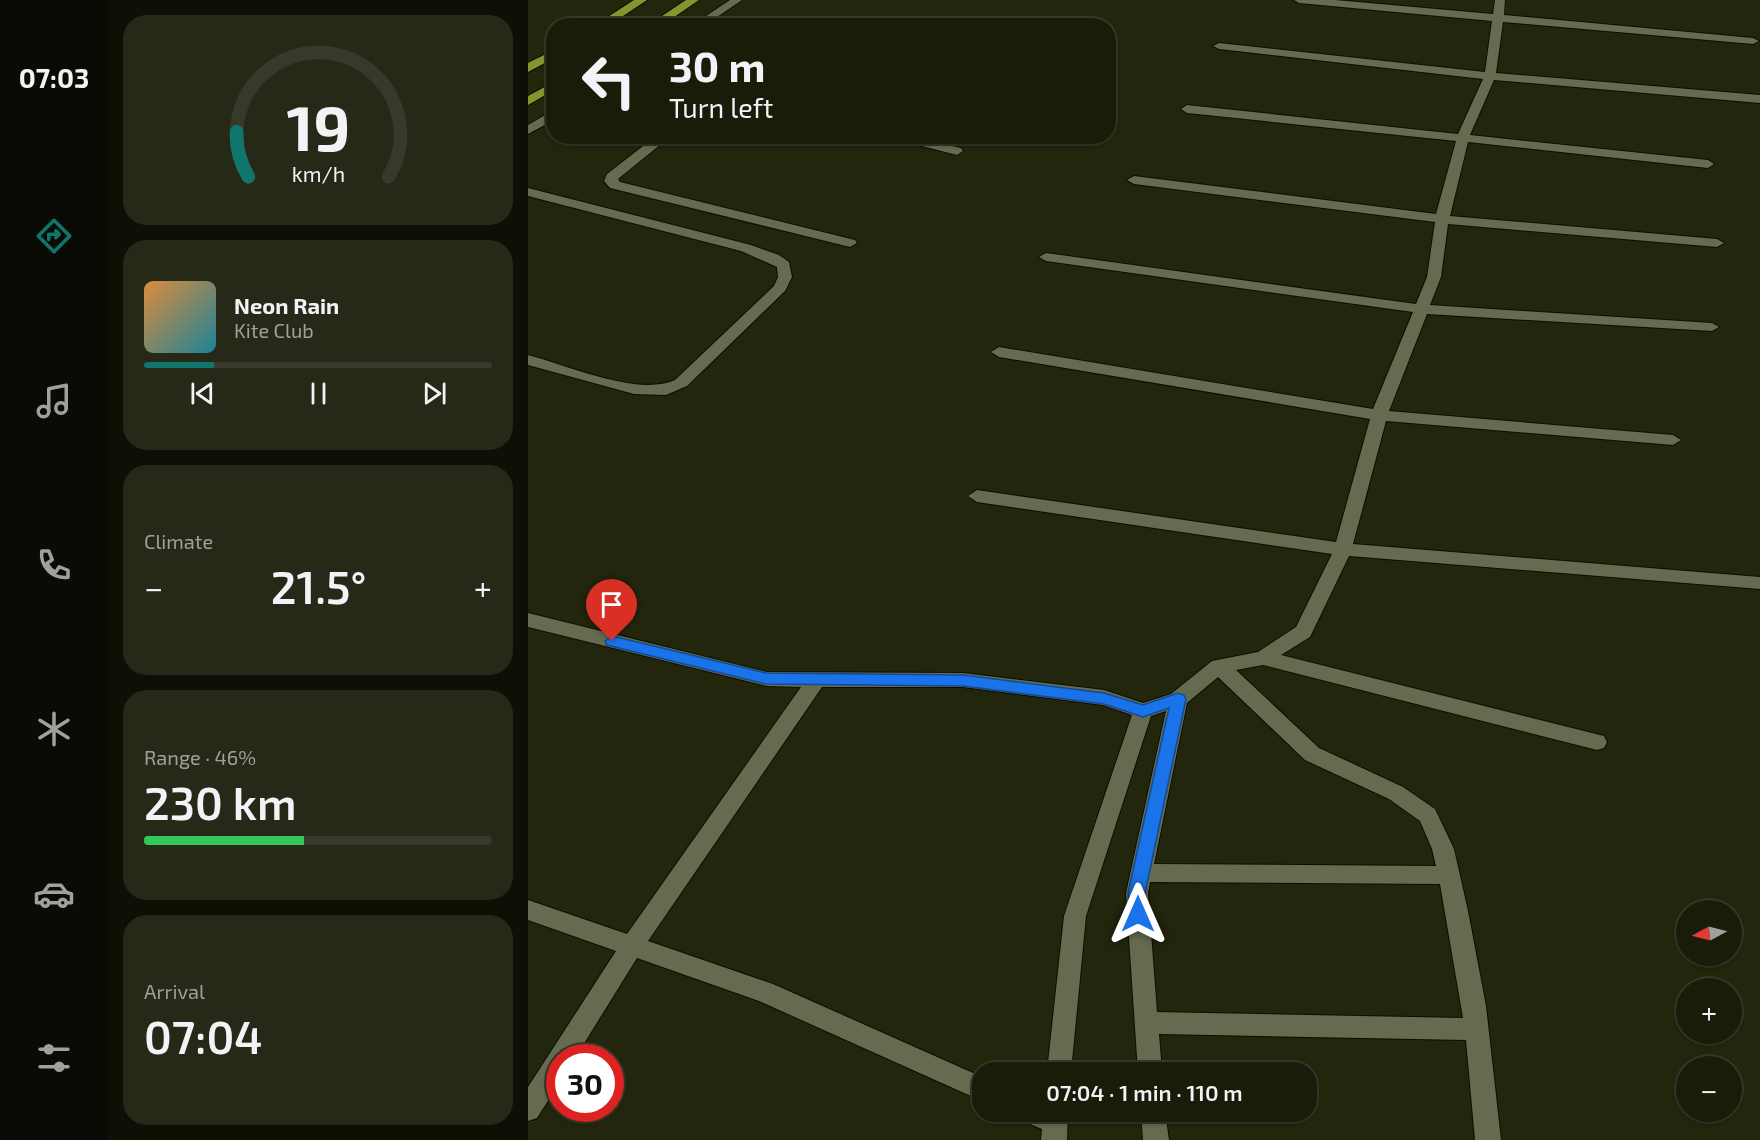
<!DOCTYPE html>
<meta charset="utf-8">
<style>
body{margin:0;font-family:"Exo 2",sans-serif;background:#262917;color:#f1f3f6;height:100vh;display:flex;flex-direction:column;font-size:22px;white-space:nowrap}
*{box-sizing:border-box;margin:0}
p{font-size:20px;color:#9fa19c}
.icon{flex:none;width:33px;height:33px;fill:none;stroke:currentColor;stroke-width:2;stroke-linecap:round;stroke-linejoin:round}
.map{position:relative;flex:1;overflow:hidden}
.panel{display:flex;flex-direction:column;gap:15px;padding:15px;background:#0e0f05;width:420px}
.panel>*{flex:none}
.top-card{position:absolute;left:18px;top:18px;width:570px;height:126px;border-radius:24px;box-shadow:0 2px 4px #0004,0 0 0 2px #373a2a;background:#191c09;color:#f1f3f6;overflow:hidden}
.needle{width:39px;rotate:263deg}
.tools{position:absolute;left:1148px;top:900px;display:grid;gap:12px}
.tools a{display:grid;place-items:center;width:66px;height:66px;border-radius:50%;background:#191c09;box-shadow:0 2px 4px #0004,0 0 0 2px #373a2a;font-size:30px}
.speed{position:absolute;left:18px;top:1044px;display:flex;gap:12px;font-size:30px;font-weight:700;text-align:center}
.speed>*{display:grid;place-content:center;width:78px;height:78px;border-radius:50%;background:#191c09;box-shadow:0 2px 4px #0004,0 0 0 2px #373a2a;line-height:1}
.speed .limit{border:9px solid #d22;background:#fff;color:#111}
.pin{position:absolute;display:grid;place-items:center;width:51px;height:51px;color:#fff;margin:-62px -26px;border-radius:50% 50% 50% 0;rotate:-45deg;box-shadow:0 0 6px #0007}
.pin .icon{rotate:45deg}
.me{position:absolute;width:66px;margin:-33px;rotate:0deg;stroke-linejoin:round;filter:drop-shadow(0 0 4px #0008)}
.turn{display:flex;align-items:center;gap:21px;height:126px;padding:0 24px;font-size:27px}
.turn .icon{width:78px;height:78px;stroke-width:2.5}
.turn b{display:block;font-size:42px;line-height:51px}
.big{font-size:45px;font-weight:600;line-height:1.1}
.panel .widget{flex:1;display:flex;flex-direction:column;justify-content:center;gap:9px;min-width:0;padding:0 21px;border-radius:24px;background:#262917}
.panel .dial{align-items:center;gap:0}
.dial svg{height:156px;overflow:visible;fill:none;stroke:#373a2a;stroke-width:7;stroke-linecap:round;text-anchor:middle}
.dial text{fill:#f1f3f6;stroke:none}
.song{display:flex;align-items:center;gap:18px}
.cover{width:72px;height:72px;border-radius:9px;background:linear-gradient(135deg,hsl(30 70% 55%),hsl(190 70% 35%))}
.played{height:6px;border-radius:3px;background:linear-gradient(90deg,#0f766e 20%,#373a2a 20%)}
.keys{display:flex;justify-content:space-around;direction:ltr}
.heat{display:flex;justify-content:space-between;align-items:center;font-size:33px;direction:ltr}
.charge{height:9px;border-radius:4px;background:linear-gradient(90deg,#34c759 46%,#373a2a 0)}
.trip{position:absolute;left:444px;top:1062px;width:345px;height:60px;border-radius:24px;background:#191c09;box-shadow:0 2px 4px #0004,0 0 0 2px #373a2a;font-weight:600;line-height:60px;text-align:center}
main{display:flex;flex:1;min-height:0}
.dock{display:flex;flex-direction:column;width:108px;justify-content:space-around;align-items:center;background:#0a0b04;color:#9fa19c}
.dock .icon{width:42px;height:42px}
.dock .active{color:#0f766e}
.dock b{font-size:27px;color:#f1f3f6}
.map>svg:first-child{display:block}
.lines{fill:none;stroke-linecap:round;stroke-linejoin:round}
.service-casing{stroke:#0b0f00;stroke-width:2}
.minor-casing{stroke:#0b0f00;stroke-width:2}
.tertiary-casing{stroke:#0b0f00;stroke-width:2}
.trunk-casing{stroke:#0b0f00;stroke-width:2}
.service{fill:#646b4f;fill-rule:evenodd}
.minor{fill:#646b4f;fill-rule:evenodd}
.tertiary{fill:#646b4f;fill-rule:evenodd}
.trunk{fill:#86962e;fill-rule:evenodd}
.route{fill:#1a73e8;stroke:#114b97;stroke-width:1.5}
</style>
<main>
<nav class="dock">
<b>07:03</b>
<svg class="icon active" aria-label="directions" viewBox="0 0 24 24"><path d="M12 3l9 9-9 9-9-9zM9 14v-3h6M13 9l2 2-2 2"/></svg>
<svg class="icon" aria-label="music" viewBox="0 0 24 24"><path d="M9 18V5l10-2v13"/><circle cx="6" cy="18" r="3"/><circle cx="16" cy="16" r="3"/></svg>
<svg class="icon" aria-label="phone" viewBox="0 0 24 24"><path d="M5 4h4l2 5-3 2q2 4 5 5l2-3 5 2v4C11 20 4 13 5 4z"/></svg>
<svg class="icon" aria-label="climate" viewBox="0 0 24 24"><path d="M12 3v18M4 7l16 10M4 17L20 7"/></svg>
<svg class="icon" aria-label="car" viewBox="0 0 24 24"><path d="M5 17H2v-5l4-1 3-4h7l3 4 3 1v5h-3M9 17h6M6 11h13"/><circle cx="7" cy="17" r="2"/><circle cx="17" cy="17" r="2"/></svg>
<svg class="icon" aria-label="filters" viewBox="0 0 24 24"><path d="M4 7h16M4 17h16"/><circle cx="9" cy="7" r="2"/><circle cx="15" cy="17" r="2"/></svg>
</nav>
<section class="panel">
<div class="widget dial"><svg viewBox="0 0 100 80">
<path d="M14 69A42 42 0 1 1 86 69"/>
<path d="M14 69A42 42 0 0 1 8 46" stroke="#0f766e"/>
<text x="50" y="56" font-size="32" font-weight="700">19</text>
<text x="50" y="72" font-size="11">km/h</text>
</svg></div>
<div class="widget">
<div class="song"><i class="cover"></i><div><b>Neon Rain</b><p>Kite Club</p></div></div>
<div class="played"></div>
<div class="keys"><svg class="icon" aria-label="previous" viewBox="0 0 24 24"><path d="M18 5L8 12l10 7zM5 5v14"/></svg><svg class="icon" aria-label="pause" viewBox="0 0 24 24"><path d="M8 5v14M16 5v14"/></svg><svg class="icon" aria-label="next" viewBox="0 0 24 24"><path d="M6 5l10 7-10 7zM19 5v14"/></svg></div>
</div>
<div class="widget"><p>Climate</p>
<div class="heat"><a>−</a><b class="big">21.5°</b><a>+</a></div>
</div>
<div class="widget"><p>Range · 46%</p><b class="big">230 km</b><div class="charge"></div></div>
<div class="widget"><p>Arrival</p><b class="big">07:04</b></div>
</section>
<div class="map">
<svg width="1232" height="1140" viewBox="0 0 1232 1140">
<rect width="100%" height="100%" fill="#21260c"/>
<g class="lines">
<defs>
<path id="service" d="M0,188l223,57 28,10 10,7 3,15 -7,14 -98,95 -21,9 -32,-1 -106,-29v-10c39,10 110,42 147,25l99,-94 4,-9 -1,-10 -36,-16 -213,-55z"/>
<g id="minor">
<path d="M766,0h41l158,14 2,-14h10l-1,15 249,23 6,3 -6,3 -250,-22 -7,51 264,22v8l-266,-23 -24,55 238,25 6,4 -6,4 -240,-26 -18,74 267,23 7,4 -7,4 -269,-23 -7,53 -11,28 282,18 7,4 -7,4 -285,-17 -38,97 284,24 8,5 -8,5 -287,-24 -33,123 407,33v12l-411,-33 -39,81 -29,18 323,81 3,6 -3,6 -7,2 -334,-85 -27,5 83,78 84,39 32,22 19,40 14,62 18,95 15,134h-26l-9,-100 -307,-6 3,38h-24l-12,-179 40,-182 -15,5 -65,200 -15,156h-24l17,-156 68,-201 -29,-10 -140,-18h-141l-174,254 125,43 209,93v24l-223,-100 -122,-43 -62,100h-15v24l-23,36 -9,3v-34l88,-136 -88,-31v-20l99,34 174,-247 -34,-1 -239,-59v-14l239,59 196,1 141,17 39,13 28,-9 41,-33 46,-9 38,-25 36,-73 -355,-52 -9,-6 9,-6 359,52 34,-123 -371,-62 -8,-5 8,-5 374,62 40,-97 -367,-51 -7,-4 7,-4 370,51 11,-27 8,-55 -301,-38 -7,-4 7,-4 302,38 20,-73 -269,-28 -6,-4 6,-4 271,29 25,-55 -264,-30 -6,-3 6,-3 266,29 7,-51 -193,-18zM690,677l87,83 84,39 31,22 12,28 4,17 -282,-2 33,-161zM622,882l290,2 23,134 -306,-6 -9,-119z"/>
<polygon points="128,136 143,136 90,179 92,182 327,240 329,243 322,247 82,188 76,181 79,174"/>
<polygon points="355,136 380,136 433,148 435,151 429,155"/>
<polygon points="492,1112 540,1112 539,1140 513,1140 514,1129 495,1121"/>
<polygon points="613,1112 637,1112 641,1140 615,1140"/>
</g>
<g id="tertiary">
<polygon points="202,0 214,0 176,26 163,26"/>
<polygon points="26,110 26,120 0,134 0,125"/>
</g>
<g id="trunk">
<polygon points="106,0 119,0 80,26 66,26"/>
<polygon points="158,0 171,0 133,26 119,26"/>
<polygon points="26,50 26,58 0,72 0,63"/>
<polygon points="26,82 26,90 0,105 0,96"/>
</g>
</defs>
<!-- service casing -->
<use href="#service" class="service-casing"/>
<!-- minor casing -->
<use href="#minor" class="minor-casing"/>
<!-- tertiary casing -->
<use href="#tertiary" class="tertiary-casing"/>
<!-- trunk casing -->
<use href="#trunk" class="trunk-casing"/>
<!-- service -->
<use href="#service" class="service"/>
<!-- minor -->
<use href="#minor" class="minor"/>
<!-- tertiary -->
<use href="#tertiary" class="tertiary"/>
<!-- trunk -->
<use href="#trunk" class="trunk"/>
</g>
<!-- route -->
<polygon class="route" points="84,636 238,673 435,675 576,693 615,705 650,693 656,695 658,699 617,893 619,914 616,920 610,922 604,920 600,893 641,708 615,717 576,704 435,686 238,684 79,645 77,641"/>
</svg>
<div class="tools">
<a><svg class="needle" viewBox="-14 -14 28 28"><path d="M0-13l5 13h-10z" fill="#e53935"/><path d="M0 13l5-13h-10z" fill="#9fa19c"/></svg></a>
<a>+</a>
<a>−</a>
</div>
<div class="speed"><div class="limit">30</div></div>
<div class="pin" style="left:84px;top:641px;background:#d93025"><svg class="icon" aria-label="arrive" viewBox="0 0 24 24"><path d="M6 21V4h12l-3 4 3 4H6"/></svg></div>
<svg class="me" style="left:610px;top:914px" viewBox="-20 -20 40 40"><path d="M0-17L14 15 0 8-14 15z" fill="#1a73e8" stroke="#fff" stroke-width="4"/></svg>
<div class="trip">07:04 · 1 min · 110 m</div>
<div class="top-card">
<div class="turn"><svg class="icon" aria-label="left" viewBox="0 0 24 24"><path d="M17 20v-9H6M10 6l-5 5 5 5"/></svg><div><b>30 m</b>Turn left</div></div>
</div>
</div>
</main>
